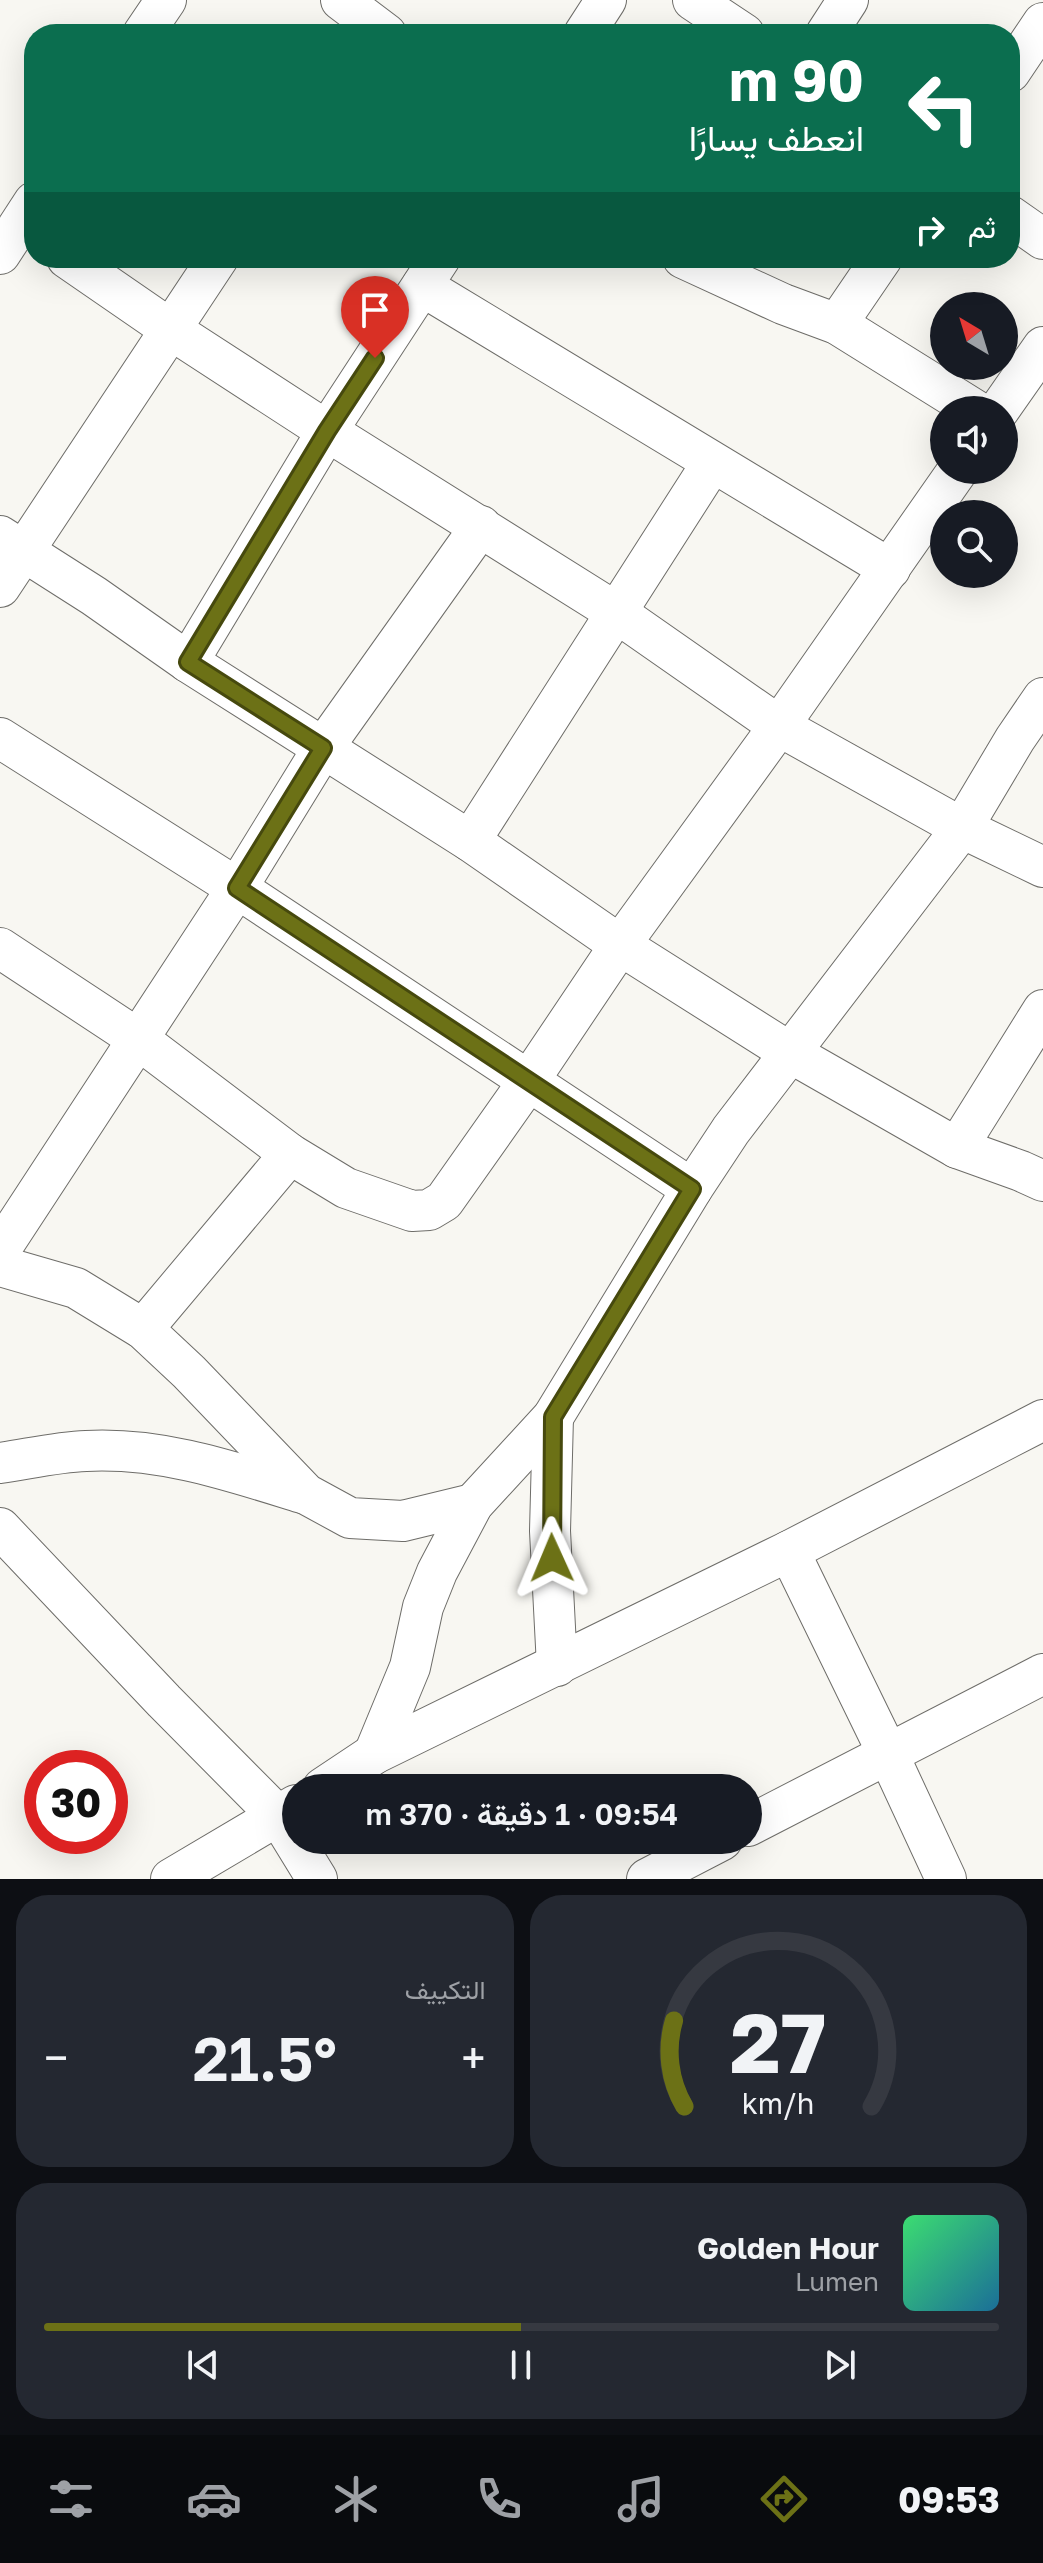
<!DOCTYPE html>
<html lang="ar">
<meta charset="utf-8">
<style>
body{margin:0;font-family:"Golos Text",Vazirmatn,sans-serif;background:#242831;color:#f1f3f6;direction:rtl;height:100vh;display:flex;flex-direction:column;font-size:30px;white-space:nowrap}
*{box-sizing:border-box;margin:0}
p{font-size:26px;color:#9ea1a6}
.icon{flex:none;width:44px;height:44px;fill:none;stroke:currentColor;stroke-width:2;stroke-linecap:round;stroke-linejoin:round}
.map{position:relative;height:1879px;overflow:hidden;direction:ltr}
.sheet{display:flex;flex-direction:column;gap:16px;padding:16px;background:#0d0f14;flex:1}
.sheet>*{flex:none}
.hud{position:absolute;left:24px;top:24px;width:996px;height:244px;border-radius:32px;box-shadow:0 8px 32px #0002;direction:rtl;background:#0b6e4f;color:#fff;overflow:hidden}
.needle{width:52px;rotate:322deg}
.tools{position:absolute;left:930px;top:292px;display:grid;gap:16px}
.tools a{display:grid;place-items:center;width:88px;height:88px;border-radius:50%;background:#171b24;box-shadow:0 8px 32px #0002;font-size:40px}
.speed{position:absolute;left:24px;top:1750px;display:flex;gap:16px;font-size:40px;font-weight:700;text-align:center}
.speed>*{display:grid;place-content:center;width:104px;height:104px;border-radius:50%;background:#171b24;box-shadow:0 8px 32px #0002;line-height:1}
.speed .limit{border:12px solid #d22;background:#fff;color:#111}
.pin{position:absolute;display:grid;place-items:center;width:68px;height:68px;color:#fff;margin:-82px -34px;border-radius:50% 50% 50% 0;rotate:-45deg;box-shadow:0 0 8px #0007}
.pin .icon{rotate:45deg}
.me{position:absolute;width:88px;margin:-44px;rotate:359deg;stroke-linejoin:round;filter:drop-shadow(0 0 6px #0008)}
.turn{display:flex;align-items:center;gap:28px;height:168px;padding:0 24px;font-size:36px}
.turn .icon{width:104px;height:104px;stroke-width:2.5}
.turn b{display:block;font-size:56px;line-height:68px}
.then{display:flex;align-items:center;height:76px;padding:0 24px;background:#0003;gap:16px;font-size:30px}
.big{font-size:60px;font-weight:600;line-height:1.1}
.sheet .card{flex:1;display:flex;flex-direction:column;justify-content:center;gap:12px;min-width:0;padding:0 28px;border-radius:32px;background:#242831}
.sheet .dial{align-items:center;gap:0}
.dial svg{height:208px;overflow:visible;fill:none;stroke:#363941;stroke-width:7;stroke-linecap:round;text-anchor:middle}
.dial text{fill:#f1f3f6;stroke:none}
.song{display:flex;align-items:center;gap:24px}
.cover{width:96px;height:96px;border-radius:12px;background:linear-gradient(135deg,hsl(140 70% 55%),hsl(200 70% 35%))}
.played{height:8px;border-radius:4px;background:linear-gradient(90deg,#6c7116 50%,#363941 50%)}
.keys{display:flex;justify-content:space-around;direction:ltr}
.heat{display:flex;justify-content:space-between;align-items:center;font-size:44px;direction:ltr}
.sheet .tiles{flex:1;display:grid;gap:16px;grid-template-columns:1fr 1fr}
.card:last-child{grid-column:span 2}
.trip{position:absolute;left:282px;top:1774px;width:480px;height:80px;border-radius:40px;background:#171b24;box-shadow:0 8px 32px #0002;font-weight:600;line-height:80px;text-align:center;direction:rtl}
.dock{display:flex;height:128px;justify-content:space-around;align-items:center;background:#090b0e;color:#9ea1a6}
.dock .icon{width:56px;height:56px}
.dock .selected{color:#6c7116}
.dock b{font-size:36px;color:#f1f3f6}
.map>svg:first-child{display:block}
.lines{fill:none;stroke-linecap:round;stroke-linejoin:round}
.minor-casing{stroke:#6e6d69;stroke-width:42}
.minor{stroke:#fff;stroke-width:40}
.route-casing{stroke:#46490e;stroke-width:20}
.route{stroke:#6c7116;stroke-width:14}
</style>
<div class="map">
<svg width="1043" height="1879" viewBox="0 0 1043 1879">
<rect width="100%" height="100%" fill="#f8f7f2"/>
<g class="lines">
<defs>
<g id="minor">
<polyline points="341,0 386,34"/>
<polyline points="693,0 744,34"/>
<polyline points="143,34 166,0"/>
<polyline points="584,34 606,0"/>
<polyline points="826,34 848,0"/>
<polyline points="1010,72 1043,23"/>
<polyline points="1010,216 1043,239"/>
<polyline points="0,254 34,202"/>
<polyline points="67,258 170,329 327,431 617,613 779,726 962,828 1043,867"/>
<polyline points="683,258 783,304 837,324 975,410"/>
<polyline points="422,286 890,569"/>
<polyline points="837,324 882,258"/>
<polyline points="999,410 1043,347"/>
<polyline points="0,536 94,596 188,662 470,841 620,945 789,1052 957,1148 1021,1171 1043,1181"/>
<polyline points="0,587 218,258"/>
<polyline points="188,662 327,431 440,258"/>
<polyline points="0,738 237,888 692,1189"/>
<polyline points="470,841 712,463"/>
<polyline points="0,948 138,1039 290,1154 346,1188 412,1211 429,1210 444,1201 528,1082 620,945 779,726 958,470"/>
<polyline points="957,1148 1043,1010"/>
<polyline points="0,1250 237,888 323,748 481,526"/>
<polyline points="0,1266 76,1288 143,1329 189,1372 306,1494 350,1518 403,1521 473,1504"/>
<polyline points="143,1329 290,1154"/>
<polyline points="553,1417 550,1531 557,1666"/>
<path d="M0,1463c28,-4 57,-11 86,-12 75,-4 145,20 216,42"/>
<polyline points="0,1528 164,1701 279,1817 317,1879"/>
<polyline points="789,1551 888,1754 946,1879"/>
<polyline points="374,1754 410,1667 423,1607 437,1572 473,1504 553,1417 692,1189 731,1130 962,828 1015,739 1043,698"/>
<polyline points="323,1788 374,1754 789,1551 1043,1420"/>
<polyline points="748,1826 1043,1674"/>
<polyline points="171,1879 296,1805"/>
<polyline points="647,1879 722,1840"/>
</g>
</defs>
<!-- minor casing -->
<use href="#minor" class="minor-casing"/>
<!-- minor -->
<use href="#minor" class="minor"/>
</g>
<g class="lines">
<defs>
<polyline id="route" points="375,358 327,431 188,662 323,748 237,888 692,1189 553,1417 552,1558"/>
</defs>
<!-- route casing -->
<use href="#route" class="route-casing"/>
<!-- route -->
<use href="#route" class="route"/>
</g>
</svg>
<div class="tools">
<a><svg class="needle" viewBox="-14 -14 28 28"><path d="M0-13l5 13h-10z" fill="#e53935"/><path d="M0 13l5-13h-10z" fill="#9ea1a6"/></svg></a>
<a><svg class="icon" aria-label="sound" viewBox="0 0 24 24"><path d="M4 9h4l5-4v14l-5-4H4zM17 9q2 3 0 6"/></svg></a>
<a><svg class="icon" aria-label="search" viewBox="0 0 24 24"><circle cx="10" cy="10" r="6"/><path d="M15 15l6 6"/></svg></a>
</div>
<div class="speed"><div class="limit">30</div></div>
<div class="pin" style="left:375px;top:358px;background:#d93025"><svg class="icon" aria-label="arrive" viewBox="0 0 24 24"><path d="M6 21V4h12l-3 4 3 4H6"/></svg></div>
<svg class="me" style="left:552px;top:1558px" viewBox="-20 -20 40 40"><path d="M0-17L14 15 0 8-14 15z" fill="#6c7116" stroke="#fff" stroke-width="4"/></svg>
<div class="trip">09:54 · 1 دقيقة · 370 m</div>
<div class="hud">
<div class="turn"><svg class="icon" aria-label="left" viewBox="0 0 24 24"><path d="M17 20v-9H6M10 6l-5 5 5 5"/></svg><div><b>90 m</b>انعطف يسارًا</div></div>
<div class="then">ثم<svg class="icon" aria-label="right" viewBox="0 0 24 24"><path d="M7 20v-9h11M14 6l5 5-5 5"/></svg></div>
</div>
</div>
<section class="sheet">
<div class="tiles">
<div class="card dial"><svg viewBox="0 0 100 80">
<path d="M14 69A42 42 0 1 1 86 69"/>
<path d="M14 69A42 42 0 0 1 10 36" stroke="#6c7116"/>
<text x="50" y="56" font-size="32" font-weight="700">27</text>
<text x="50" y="72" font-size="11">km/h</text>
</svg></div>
<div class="card"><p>التكييف</p>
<div class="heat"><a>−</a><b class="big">21.5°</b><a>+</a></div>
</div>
<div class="card">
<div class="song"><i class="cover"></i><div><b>Golden Hour</b><p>Lumen</p></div></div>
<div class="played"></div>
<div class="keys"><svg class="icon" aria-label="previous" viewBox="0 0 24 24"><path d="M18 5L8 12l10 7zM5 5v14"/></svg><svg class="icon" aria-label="pause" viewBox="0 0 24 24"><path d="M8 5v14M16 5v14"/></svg><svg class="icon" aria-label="next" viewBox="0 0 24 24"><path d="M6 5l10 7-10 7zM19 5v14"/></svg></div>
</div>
</div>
</section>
<nav class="dock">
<b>09:53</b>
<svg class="icon selected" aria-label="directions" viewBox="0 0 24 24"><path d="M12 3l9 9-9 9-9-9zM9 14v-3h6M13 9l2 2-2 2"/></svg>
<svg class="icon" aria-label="music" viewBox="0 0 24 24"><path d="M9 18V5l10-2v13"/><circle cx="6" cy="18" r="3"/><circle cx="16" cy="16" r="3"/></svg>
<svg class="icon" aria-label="phone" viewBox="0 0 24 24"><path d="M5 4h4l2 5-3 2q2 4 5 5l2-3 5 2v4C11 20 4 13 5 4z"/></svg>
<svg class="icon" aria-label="climate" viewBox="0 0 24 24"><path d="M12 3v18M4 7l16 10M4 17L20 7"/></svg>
<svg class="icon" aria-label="car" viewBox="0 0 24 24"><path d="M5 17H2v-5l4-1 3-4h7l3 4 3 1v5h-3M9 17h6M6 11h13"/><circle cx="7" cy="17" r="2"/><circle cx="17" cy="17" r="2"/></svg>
<svg class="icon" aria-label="filters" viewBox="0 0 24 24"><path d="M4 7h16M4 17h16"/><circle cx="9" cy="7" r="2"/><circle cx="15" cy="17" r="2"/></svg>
</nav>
